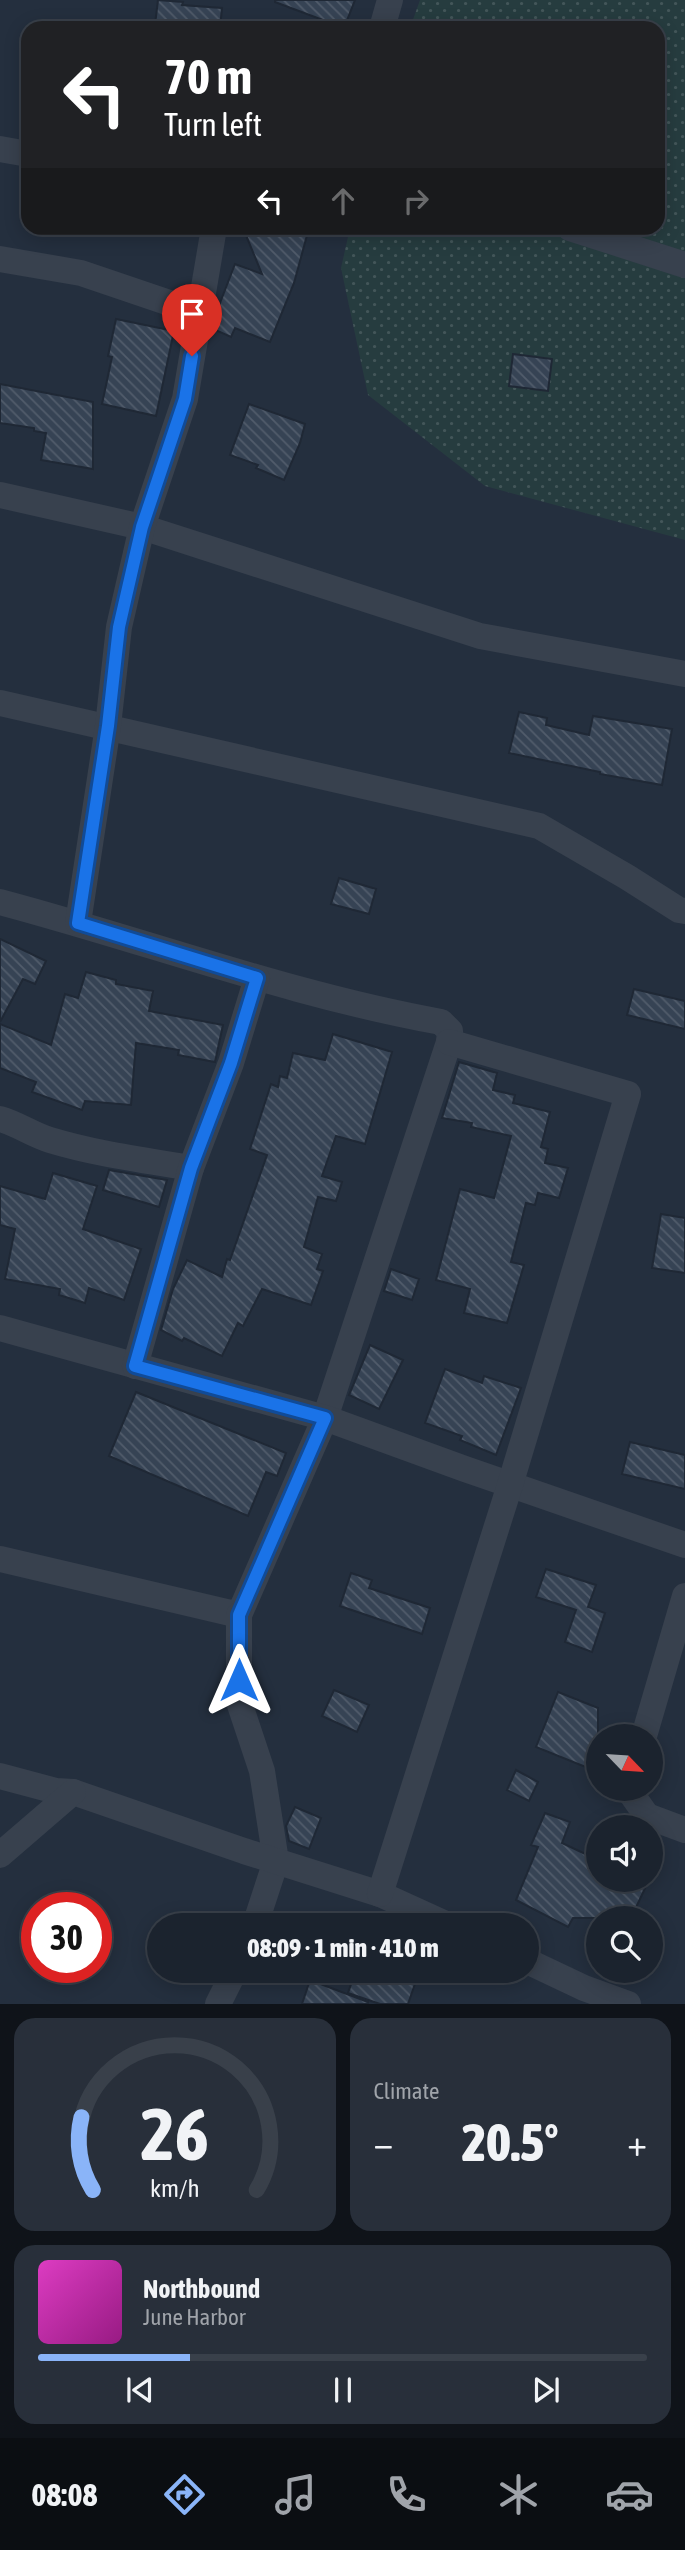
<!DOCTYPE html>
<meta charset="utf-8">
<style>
body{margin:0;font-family:"Asap Condensed",sans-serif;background:#282f3a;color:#f1f3f6;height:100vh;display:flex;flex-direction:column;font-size:26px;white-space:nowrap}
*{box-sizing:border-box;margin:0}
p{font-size:23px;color:#a0a4aa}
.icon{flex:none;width:38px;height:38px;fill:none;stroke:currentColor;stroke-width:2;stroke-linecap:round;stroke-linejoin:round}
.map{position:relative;height:2004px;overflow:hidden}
.side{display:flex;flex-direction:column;gap:14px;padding:14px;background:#0f1319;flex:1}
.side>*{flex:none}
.top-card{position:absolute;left:21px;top:21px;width:644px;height:214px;border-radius:21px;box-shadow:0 4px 18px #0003,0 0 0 2px #39404a;background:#202124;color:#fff;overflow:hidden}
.needle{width:46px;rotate:115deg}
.controls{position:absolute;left:586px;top:1724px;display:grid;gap:14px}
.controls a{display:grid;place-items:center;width:77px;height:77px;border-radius:50%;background:#1b232e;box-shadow:0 4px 18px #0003,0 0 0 2px #39404a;font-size:35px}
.speed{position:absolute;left:21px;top:1892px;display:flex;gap:14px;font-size:35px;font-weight:700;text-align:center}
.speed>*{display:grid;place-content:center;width:91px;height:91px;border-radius:50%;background:#1b232e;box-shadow:0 4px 18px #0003,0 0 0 2px #39404a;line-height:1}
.speed .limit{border:10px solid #d22;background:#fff;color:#111}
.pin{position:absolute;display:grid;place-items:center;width:60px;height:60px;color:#fff;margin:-72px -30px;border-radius:50% 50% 50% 0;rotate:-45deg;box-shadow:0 0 7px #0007}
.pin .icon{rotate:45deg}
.me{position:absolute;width:77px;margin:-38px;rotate:0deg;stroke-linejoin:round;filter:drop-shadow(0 0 5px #0008)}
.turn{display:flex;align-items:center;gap:24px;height:147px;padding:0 28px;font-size:32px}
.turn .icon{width:91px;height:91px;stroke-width:2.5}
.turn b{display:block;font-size:49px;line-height:60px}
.lanes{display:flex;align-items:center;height:66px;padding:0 28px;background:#0003;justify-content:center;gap:35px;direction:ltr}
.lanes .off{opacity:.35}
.big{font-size:52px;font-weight:800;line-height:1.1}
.side .tile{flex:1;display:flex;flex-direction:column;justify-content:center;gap:10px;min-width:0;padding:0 24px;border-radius:21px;background:#282f3a}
.side .dial{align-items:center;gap:0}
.dial svg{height:182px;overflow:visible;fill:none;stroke:#39404a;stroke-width:7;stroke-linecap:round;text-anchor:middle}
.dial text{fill:#f1f3f6;stroke:none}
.song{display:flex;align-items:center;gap:21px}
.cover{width:84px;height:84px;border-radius:10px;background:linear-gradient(135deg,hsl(310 70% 55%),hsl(310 70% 35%))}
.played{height:7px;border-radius:4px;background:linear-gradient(90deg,#8ab4f8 25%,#39404a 25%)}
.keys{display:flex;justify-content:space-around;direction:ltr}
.heat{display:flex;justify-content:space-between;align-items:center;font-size:38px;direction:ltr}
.side .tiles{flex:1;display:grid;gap:14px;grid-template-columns:1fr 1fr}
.tile:last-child{grid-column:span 2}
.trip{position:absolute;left:147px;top:1913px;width:392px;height:70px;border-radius:35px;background:#1b232e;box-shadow:0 4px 18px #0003,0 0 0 2px #39404a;font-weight:800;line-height:70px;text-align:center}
.tabs{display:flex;height:112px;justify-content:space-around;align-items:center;background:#0b0e12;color:#a0a4aa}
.tabs .icon{width:49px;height:49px}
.tabs .on{color:#8ab4f8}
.tabs b{font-size:32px;color:#f1f3f6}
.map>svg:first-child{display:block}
.green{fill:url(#green-dots)}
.building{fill:url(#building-back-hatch);stroke:#1f2835;stroke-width:2}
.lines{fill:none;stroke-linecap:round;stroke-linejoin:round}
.minor{stroke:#38414e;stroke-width:26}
.route-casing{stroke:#114b97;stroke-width:18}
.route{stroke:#1a73e8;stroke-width:12}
</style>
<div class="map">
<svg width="685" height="2004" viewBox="0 0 685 2004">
<defs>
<pattern id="green-dots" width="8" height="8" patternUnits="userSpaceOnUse" patternTransform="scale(1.75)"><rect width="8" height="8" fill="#263c3f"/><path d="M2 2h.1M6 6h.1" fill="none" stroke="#435659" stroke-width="1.8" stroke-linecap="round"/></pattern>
<pattern id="building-back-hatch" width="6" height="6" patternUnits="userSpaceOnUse" patternTransform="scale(1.75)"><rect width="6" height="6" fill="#364354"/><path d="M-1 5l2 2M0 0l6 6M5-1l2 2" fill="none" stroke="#515c6b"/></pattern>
</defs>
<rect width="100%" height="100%" fill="#242f3e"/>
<!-- green -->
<polygon class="green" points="420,0 685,0 685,540 485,486 368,395 341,268 350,228 658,228 658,28 410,28"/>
<!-- building -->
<g class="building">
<polygon points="158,0 183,2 182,5 222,8 220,28 178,28 155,25"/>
<polygon points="275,0 355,0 344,28 275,2"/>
<polygon points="243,228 309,228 294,283 270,342 235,328 231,337 213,329 215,316 235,264 262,274"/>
<polygon points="116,319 174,331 156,416 102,404 112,357 108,356"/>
<polygon points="513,354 552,359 548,391 509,386"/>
<polygon points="0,384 93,402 93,469 41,460 46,433 34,431 34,428 0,423"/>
<polygon points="249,404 305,424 300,443 284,480 256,468 258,465 230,455"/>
<polygon points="519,712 547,718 546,725 589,735 593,716 672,729 662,785 600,774 600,772 509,753"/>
<polygon points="339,878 376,889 369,914 331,904"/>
<polygon points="0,939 46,961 35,984 23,979 0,1022"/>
<polygon points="86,972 116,980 116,984 153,991 149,1011 223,1025 215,1062 178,1055 179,1050 136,1043 131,1105 85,1101 82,1110 32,1092 36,1082 0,1068 0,1024 51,1045 65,994 78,998"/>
<polygon points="634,989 685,1001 685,1029 627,1015"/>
<polygon points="333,1034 392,1052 365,1144 336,1136 322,1176 342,1182 336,1201 318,1197 304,1247 322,1254 317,1269 323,1271 311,1305 262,1289 243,1326 238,1323 222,1356 184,1338 182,1341 161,1330 173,1289 187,1260 222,1277 227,1259 230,1260 267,1155 250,1149 271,1084 278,1087 280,1076 287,1078 293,1053 325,1060"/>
<polygon points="459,1062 497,1073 493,1090 515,1095 513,1103 550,1112 541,1147 548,1149 545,1163 568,1168 559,1198 538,1193 535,1205 526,1203 511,1262 524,1265 507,1323 464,1313 470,1289 436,1280 460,1189 494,1198 511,1136 471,1127 472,1123 442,1118"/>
<polygon points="109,1170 167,1180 159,1207 103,1190"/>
<polygon points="53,1173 97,1186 83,1229 141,1249 124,1300 89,1288 85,1303 59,1295 60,1289 5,1279 15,1229 0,1225 0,1186 45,1199"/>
<polygon points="661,1214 685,1218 685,1273 652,1268"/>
<polygon points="391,1269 419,1279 412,1300 384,1291"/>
<polygon points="370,1345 403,1360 379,1409 349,1395"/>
<polygon points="445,1369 482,1383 484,1376 521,1388 496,1455 460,1440 462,1436 425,1423"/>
<polygon points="136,1392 286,1453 277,1476 266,1472 248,1516 109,1456"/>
<polygon points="630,1442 685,1455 685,1489 622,1474"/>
<polygon points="546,1569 596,1585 588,1607 605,1613 592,1652 565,1642 576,1610 536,1597"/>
<polygon points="351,1573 372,1580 369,1588 430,1608 422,1634 340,1606"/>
<polygon points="334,1690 369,1705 357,1732 322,1716"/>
<polygon points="558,1692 598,1708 598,1772 536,1747"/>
<polygon points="516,1770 538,1782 529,1801 507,1790"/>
<polygon points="295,1807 321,1818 309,1849 289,1841 286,1826"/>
<polygon points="545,1813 570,1822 562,1843 598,1860 598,1880 649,1880 631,1918 573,1918 568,1927 516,1900 538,1847 531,1845"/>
<polygon points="356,1970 417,1970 415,1977 417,1978 408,2004 380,2004 348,1993"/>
<polygon points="310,1980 368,2002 368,2004 302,2004"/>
</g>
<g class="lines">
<!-- minor -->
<g class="minor">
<polyline points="382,28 390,0"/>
<polyline points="0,149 28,154"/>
<polyline points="570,228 685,265"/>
<polyline points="0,259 81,273 199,313"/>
<polyline points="0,495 142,527 480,636 685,674"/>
<polyline points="0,703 539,826 627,877 679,910 685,911"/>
<path d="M0,902c147,39 291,93 441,120l9,9 -1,11 -124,376 -86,197 -239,-56"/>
<polyline points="78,923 108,726 119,627 142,527 185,399 214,228"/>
<path d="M0,1119c18,5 33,16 50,21 46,14 94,20 141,28"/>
<polyline points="0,1328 325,1418 465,1469 685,1545"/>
<polyline points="135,1366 191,1168 231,1063 257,978"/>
<polyline points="239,1615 239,1702 262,1771 276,1861 255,1925"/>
<polyline points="644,1736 685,1596"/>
<polyline points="0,1776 56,1791 73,1792 244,1851 380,1894 448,1925"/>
<polyline points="631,1788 630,1792 647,1816 685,1830"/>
<polyline points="0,1855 73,1792"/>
<polyline points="380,1894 510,1485 628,1094 449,1042"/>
<polyline points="527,1961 584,1988 628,2004"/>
<polyline points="218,2004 235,1970"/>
</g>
</g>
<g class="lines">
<defs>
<polyline id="route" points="192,356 185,399 142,527 119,627 108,726 78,923 257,978 231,1063 191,1168 135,1366 325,1418 239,1615 239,1680"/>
</defs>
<!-- route casing -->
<use href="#route" class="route-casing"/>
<!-- route -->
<use href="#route" class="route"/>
</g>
</svg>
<div class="controls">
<a><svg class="needle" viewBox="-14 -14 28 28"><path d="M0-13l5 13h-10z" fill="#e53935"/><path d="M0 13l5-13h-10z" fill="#a0a4aa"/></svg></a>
<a><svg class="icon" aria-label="sound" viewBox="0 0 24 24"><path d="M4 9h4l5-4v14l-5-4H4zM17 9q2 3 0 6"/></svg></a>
<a><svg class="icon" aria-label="search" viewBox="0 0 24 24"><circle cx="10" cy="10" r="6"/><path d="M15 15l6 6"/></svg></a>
</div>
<div class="speed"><div class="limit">30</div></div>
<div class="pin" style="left:192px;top:356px;background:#d93025"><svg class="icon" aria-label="arrive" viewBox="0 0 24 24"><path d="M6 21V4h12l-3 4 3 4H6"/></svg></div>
<svg class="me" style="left:239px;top:1680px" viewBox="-20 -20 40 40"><path d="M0-17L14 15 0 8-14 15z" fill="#1a73e8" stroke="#fff" stroke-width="4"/></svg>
<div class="trip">08:09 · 1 min · 410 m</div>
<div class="top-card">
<div class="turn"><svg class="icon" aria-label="left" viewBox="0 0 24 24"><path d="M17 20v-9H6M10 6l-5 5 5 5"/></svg><div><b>70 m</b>Turn left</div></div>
<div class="lanes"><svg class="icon" aria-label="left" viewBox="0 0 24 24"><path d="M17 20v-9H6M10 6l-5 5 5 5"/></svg><svg class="icon off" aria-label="ahead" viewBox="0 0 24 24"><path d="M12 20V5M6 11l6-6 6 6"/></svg><svg class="icon off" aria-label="right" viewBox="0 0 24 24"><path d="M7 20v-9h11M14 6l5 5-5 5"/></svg></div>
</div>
</div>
<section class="side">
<div class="tiles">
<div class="tile dial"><svg viewBox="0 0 100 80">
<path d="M14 69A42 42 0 1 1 86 69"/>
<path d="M14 69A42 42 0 0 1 9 37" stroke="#8ab4f8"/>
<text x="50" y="56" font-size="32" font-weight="700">26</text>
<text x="50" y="72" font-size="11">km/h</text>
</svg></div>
<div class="tile"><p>Climate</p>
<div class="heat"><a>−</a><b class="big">20.5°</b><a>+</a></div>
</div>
<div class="tile">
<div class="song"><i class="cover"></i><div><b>Northbound</b><p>June Harbor</p></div></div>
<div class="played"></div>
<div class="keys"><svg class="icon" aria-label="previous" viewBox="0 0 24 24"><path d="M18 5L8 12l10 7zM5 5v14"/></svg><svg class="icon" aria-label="pause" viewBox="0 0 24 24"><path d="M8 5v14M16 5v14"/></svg><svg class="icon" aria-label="next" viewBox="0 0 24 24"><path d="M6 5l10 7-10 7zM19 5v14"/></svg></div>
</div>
</div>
</section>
<nav class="tabs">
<b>08:08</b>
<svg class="icon on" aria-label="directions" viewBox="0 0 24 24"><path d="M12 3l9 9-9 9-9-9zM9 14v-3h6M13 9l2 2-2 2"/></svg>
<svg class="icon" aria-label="music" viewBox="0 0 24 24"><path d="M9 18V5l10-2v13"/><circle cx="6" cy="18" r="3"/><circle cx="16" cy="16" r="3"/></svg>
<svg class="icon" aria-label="phone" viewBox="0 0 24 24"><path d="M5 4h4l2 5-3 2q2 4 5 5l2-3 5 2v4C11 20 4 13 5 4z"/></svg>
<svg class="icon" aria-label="climate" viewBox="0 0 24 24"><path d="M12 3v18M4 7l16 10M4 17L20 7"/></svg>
<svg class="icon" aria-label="car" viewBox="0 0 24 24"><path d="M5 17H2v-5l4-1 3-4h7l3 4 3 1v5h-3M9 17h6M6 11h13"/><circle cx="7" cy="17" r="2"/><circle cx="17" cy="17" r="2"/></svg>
</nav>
